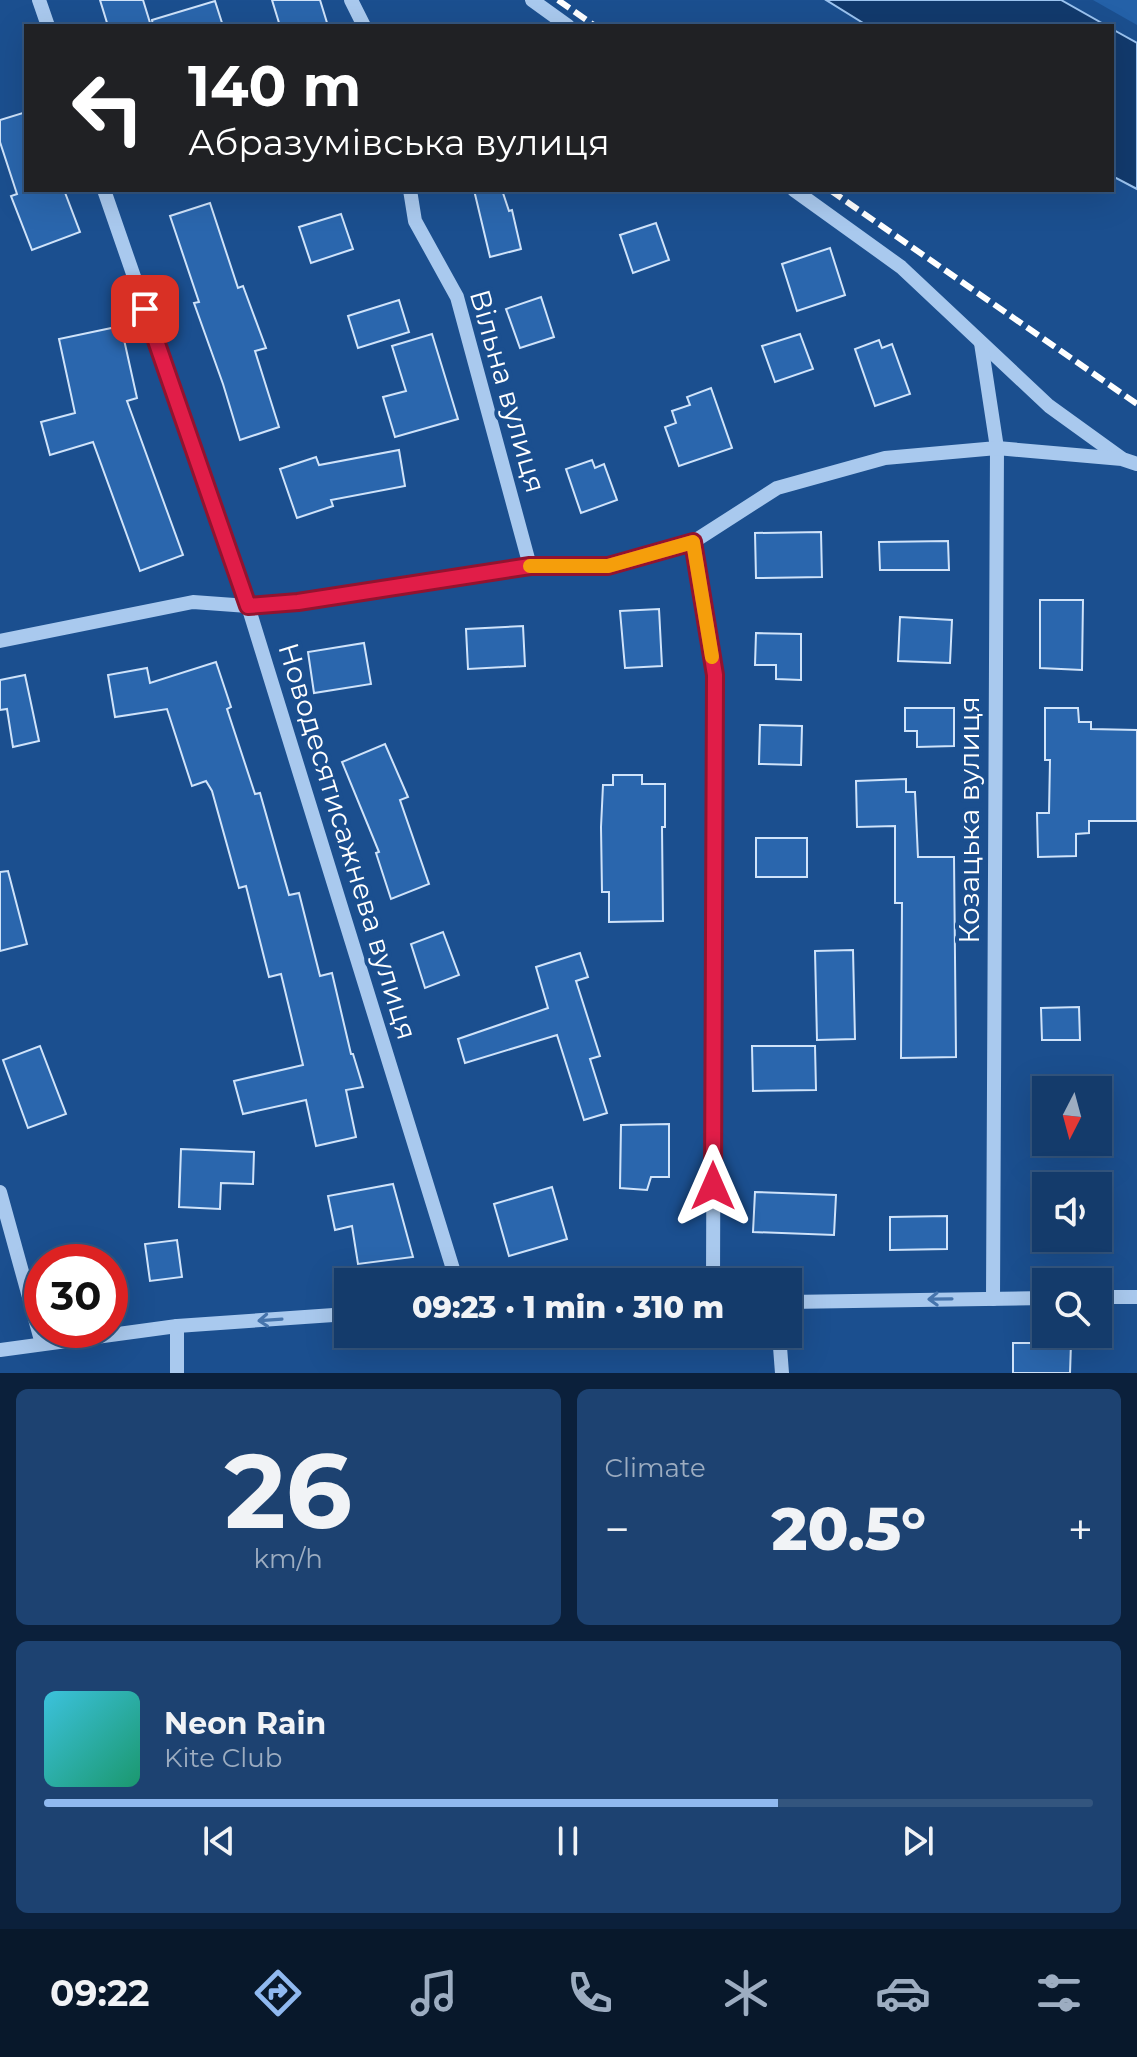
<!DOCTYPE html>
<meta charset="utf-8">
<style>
body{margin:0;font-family:Montserrat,sans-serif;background:#1d4271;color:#f1f3f6;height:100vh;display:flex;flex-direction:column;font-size:30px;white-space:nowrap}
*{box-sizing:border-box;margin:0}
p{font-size:26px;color:#9dadc1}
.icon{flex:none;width:44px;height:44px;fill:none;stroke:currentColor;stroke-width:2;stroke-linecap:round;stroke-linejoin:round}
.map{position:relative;height:1373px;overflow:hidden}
.sheet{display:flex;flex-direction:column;gap:16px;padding:16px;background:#0b203b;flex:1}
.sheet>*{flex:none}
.hud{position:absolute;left:24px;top:24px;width:1090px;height:168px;border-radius:0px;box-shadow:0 8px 32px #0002,0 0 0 2px #33557e;background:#202124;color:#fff;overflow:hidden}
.needle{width:52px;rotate:186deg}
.buttons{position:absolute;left:1032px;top:1076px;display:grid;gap:16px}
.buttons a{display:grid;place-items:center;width:80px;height:80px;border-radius:0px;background:#143b6b;box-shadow:0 8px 32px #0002,0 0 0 2px #33557e;font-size:40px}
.speed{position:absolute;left:24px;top:1244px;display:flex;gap:16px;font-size:40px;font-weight:700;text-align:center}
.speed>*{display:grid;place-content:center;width:104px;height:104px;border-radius:50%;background:#143b6b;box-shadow:0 8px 32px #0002,0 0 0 2px #33557e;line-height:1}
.speed .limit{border:12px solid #d22;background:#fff;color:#111}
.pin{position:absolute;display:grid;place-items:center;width:68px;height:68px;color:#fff;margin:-34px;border-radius:16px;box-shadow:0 4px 12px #0006}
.me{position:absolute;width:88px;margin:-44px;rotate:0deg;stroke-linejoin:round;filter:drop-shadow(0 0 6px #0008)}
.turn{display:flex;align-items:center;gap:28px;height:168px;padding:0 32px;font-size:36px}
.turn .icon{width:104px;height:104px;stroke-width:2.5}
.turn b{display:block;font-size:56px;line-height:68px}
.big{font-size:60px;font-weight:800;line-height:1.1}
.sheet .tile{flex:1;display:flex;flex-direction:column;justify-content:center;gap:12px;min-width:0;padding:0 28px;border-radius:12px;background:#1d4271}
.sheet .dial{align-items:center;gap:0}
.dial b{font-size:104px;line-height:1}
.song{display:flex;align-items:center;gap:24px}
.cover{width:96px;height:96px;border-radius:12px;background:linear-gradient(135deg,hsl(190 70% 55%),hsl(160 70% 35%))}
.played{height:8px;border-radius:4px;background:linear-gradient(90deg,#90b9f0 70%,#33557e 70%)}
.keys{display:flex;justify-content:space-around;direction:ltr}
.heat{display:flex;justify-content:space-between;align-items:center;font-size:44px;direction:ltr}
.sheet .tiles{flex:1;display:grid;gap:16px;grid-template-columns:1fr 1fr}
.tile:last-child{grid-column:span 2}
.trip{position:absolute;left:334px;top:1268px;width:468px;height:80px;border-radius:0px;background:#143b6b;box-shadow:0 8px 32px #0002,0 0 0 2px #33557e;font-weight:800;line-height:80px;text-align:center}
.menu{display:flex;height:128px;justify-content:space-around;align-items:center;background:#08182b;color:#9dadc1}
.menu .icon{width:56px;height:56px}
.menu .selected{color:#90b9f0}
.menu b{font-size:36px;color:#f1f3f6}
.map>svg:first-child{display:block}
.green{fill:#2461a8}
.water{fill:#123a6d;stroke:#9cc4f0;stroke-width:2}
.building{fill:#2a66ad;stroke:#cfe3fa;stroke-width:2}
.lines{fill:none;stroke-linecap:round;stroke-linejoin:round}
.minor{stroke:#a9c9ee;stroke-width:14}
.rail{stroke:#fff;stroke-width:6;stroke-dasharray:14 6;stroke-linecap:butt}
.oneway{stroke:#4674ac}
.route-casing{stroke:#92132f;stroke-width:20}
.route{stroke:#e11d48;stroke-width:14}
.slow{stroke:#f59e0b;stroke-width:14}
.labels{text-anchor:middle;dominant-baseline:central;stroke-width:8;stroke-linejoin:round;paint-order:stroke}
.street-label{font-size:28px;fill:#fff;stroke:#1b4f8f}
</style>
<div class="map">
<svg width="1137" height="1373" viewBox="0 0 1137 1373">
<rect width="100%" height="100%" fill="#1b4f8f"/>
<!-- green -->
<polygon class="green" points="1093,0 1137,0 1137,25"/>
<!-- water -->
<g class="water">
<polygon points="826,0 1061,0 1107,26 868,26"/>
<polygon points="1112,29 1137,43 1137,189 1112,176"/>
</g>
<!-- building -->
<g class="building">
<polygon points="100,0 143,0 151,26 108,26"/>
<polygon points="272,0 320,0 328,26 280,26"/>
<polygon points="215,1 223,26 153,26 152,20"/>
<polygon points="26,112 26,191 64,190 80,232 32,250 11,196 17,194 0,142 0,120"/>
<polygon points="474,190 502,190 509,211 512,210 521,249 490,257"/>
<polygon points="210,203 238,288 243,286 266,348 255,351 279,427 240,440 223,384 194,303 199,302 170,216"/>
<polygon points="341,214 353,249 311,263 299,227"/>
<polygon points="656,223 669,260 633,273 620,235"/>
<polygon points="830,248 845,295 797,311 782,264"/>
<polygon points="541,297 554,337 520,348 506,309"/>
<polygon points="399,300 409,332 358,348 348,316"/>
<polygon points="121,326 137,398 127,401 183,555 140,571 93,442 50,455 41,422 75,413 59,339"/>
<polygon points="432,334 458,419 395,437 383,397 406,391 392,346"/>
<polygon points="800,334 813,369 775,382 762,346"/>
<polygon points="879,340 882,348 892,344 910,394 875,406 855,349"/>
<polygon points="711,388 732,448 679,466 665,427 676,423 672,411 690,405 687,397"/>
<polygon points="399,450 405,486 331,500 333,506 297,518 280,469 316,457 319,465"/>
<polygon points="592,460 595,468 604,464 617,500 581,513 566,469"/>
<polygon points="821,532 822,577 756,578 755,533"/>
<polygon points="948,541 949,570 880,570 879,542"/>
<polygon points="1040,600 1083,600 1082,670 1040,668"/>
<polygon points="659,609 662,666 625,668 620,611"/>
<polygon points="900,617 952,620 950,663 898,661"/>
<polygon points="523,626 525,666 468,669 466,629"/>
<polygon points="756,633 801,634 801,680 776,679 776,665 755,665"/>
<polygon points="364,643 371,684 314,693 308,652"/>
<polygon points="216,662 231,707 227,709 255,794 260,793 289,895 299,893 320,976 332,973 351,1054 353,1054 363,1087 346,1090 356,1137 316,1146 306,1100 243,1114 234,1081 303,1065 281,974 269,977 246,886 239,888 212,791 206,781 192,786 167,709 115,717 108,675 147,668 150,683"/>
<polygon points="25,675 39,741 13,747 7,709 0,710 0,680"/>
<polygon points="905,708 954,708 954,746 917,747 917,731 905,731"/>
<polygon points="1045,708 1078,708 1079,722 1091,722 1091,729 1137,730 1137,821 1089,821 1089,833 1076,834 1076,856 1038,857 1037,813 1049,813 1050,760 1045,760"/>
<polygon points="760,725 802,726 801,765 759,764"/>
<polygon points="385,744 408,797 400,800 429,884 391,899 376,853 379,852 342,762"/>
<polygon points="613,775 642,775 642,784 665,784 665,827 662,827 663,921 609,922 609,892 602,892 601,827 603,785 613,785"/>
<polygon points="906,779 906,792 915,792 918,857 954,857 956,1057 901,1058 902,903 895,903 895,826 857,827 856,781"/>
<rect x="756" y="838" width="51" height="39"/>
<polygon points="8,871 27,944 0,951 0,872"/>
<polygon points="443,932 459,975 425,988 411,944"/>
<polygon points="853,950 855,1039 817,1040 815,951"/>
<polygon points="580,953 588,977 576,981 600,1056 590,1059 607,1113 584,1120 557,1035 465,1063 458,1039 548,1008 536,967"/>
<polygon points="1079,1007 1080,1040 1042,1040 1041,1008"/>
<polygon points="40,1046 66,1114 28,1128 3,1060"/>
<polygon points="752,1046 815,1046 816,1090 753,1091"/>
<polygon points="669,1124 669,1177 651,1177 647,1190 620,1188 621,1125"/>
<polygon points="181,1149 254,1152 253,1184 221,1183 220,1209 179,1207"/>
<polygon points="393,1184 413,1257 358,1264 352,1226 335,1230 328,1196"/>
<polygon points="552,1187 567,1239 509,1256 494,1204"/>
<polygon points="755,1192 836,1195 834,1235 753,1232"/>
<polygon points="947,1216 947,1249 890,1250 890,1217"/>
<polygon points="177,1240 182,1277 150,1281 145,1244"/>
<polygon points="1013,1343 1071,1343 1070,1373 1013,1373"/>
</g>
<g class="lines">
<!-- minor -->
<g class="minor">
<polyline points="39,0 48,26"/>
<polyline points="351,0 364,26"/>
<polyline points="532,0 568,26"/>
<polyline points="104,190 248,606 457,1282"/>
<polyline points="410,190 415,221 457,297 530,566"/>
<polyline points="794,190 901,267 1049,406 1121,458"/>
<polyline points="981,343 997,448 993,1299"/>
<polyline points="693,542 715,675 713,1282"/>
<polyline points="0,641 193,602 248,606 298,602 530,566 608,566 693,542 777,488 885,458 997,448 1122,459 1137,464"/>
<polyline points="0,1192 42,1344"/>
<polyline points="1098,1297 1137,1297"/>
<polyline points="788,1302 1046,1298"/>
<polyline points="177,1326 177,1373"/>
<polyline points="779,1334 782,1373"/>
<polyline points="0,1350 177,1326 348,1314"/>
</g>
<!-- rail -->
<g class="rail">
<polyline points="558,0 595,26"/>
<polyline points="830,190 1137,404"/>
</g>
</g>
<!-- one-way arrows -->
<defs><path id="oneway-shaft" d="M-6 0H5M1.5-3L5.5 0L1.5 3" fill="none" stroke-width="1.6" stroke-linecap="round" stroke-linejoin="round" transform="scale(2)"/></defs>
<g class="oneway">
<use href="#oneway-shaft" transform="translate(940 1299) rotate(179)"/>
<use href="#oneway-shaft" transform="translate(270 1320) rotate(176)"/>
</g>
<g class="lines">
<defs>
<polyline id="route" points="145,309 248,606 298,602 530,566 608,566 693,542 715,675 713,1186"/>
</defs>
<!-- route casing -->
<use href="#route" class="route-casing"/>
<!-- route -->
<use href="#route" class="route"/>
<!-- slow -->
<polyline class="slow" points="530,566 608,566 693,542 712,657"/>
</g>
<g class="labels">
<!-- street labels -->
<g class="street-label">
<text transform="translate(508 391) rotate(74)">Вільна вулиця</text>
<text transform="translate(969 820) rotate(-90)">Козацька вулиця</text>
<text transform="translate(348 841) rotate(73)">Новодесятисажнева вулиця</text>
</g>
</g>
</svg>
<div class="buttons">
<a><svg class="needle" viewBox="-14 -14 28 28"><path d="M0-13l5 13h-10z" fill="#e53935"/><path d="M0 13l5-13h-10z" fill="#9dadc1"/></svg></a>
<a><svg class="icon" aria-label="sound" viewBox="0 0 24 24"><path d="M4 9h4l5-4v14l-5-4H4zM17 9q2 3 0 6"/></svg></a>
<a><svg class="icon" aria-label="search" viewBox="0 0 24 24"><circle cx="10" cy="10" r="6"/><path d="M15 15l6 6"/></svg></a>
</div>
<div class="speed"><div class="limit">30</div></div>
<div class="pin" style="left:145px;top:309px;background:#d93025"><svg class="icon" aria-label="arrive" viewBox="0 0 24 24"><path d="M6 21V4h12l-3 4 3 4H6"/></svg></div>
<svg class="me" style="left:713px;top:1186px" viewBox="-20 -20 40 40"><path d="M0-17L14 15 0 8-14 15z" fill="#e11d48" stroke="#fff" stroke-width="4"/></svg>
<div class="trip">09:23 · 1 min · 310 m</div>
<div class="hud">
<div class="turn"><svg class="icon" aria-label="left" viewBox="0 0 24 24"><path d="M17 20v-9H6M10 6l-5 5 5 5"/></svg><div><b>140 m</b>Абразумівська вулиця</div></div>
</div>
</div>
<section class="sheet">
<div class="tiles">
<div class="tile dial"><b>26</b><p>km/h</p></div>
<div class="tile"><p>Climate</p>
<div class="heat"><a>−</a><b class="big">20.5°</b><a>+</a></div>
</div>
<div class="tile">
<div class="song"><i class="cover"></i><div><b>Neon Rain</b><p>Kite Club</p></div></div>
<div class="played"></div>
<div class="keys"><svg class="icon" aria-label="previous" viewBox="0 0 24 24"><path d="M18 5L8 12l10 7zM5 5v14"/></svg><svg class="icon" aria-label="pause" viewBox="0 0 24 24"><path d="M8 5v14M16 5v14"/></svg><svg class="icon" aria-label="next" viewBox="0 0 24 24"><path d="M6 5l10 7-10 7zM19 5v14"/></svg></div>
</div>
</div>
</section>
<nav class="menu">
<b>09:22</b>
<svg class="icon selected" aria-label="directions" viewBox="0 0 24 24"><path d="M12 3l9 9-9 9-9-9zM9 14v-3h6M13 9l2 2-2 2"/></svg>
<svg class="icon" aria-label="music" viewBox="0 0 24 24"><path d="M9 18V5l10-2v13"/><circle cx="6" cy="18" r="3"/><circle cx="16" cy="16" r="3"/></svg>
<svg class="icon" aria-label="phone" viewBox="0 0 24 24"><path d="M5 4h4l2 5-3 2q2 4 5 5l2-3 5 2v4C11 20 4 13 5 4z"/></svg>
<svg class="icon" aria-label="climate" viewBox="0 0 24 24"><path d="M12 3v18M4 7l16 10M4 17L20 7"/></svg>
<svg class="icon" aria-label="car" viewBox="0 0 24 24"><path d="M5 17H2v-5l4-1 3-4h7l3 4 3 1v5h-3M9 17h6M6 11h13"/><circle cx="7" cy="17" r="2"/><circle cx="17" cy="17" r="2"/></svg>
<svg class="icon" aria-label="filters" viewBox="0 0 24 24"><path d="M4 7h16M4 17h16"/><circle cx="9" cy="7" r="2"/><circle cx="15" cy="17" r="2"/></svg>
</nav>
